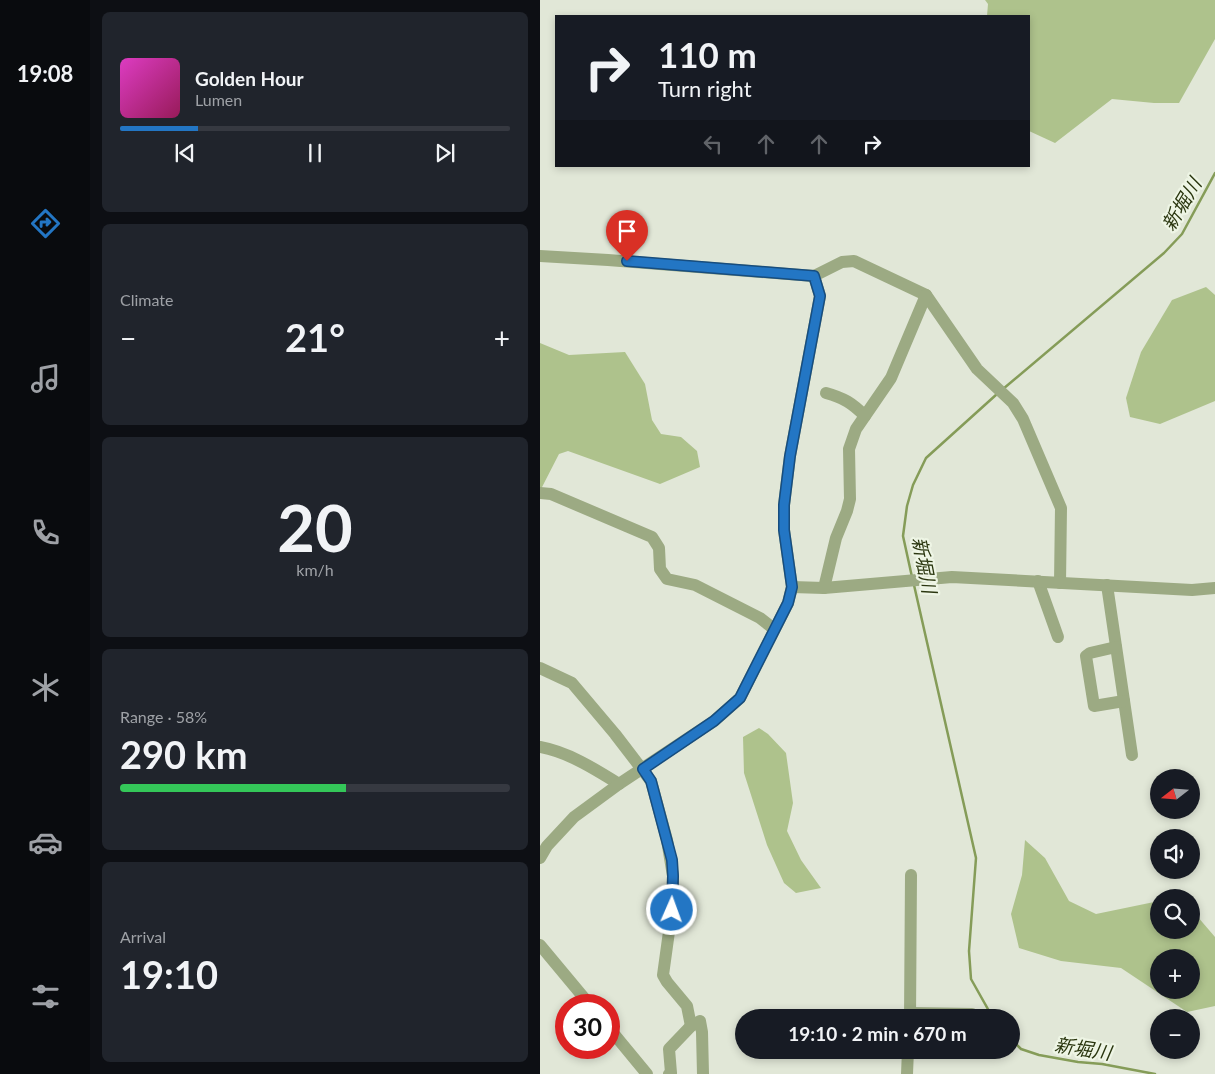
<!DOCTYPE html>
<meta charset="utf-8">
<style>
body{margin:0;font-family:Lato,"Noto Sans JP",sans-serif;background:#20242c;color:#f1f3f6;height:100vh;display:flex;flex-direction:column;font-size:19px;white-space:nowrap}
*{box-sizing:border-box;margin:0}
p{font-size:16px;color:#9ea1a6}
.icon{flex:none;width:28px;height:28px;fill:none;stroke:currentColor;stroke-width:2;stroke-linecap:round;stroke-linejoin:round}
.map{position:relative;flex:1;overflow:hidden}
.details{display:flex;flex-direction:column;gap:12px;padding:12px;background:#0d0f14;width:450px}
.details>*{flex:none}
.banner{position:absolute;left:15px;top:15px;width:475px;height:152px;border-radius:0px;box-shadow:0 2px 8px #0003;background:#171b24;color:#f1f3f6;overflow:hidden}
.needle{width:32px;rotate:253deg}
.tools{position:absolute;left:610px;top:769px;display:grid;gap:10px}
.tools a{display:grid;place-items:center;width:50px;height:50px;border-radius:50%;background:#171b24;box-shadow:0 2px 8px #0003;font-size:25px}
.speed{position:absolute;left:15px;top:994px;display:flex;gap:10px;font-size:25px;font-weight:700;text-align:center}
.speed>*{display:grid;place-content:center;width:65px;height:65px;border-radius:50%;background:#171b24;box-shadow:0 2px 8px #0003;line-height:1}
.speed .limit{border:8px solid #d22;background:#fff;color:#111}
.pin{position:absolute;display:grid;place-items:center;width:42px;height:42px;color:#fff;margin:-51px -21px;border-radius:50% 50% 50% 0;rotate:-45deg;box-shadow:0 0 5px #0007}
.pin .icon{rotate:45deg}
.me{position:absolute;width:55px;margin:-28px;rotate:2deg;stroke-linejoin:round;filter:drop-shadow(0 0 4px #0008)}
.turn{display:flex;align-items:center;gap:18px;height:105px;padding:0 20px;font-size:22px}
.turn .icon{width:65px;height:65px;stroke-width:2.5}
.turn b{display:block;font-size:35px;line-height:42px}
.lanes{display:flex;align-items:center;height:48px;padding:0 20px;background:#0003;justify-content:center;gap:25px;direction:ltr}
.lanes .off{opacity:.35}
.big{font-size:38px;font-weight:700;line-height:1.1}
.details .widget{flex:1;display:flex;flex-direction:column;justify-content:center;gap:8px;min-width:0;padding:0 18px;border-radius:8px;background:#20242c}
.details .dial{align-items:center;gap:0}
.dial b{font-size:65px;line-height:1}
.song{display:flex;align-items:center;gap:15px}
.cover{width:60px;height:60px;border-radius:8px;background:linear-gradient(135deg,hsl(310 70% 55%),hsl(330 70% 35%))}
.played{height:5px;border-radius:2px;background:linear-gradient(90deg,#2376c4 20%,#363941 20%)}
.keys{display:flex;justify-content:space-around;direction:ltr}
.heat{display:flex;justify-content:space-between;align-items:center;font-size:28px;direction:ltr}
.charge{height:8px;border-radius:4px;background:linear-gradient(90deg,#34c759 58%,#363941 0)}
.trip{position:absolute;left:195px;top:1009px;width:285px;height:50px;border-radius:25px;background:#171b24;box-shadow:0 2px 8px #0003;font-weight:700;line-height:50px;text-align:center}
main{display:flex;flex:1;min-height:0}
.dock{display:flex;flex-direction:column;width:90px;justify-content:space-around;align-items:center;background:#090b0e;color:#9ea1a6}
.dock .icon{width:35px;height:35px}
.dock .selected{color:#2376c4}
.dock b{font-size:22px;color:#f1f3f6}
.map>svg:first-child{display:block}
.green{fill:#aec28c;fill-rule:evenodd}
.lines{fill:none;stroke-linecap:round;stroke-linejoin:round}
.stream{stroke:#859c58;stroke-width:2.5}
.minor{stroke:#9caa83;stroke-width:12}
.route-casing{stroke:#174d7f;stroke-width:12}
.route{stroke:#2376c4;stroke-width:9}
.labels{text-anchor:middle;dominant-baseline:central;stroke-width:4.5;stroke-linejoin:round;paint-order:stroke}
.water-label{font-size:19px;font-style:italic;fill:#2a360f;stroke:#eef5e5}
</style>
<main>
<nav class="dock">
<b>19:08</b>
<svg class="icon selected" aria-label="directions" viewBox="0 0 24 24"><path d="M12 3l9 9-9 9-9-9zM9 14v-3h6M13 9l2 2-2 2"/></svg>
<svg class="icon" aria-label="music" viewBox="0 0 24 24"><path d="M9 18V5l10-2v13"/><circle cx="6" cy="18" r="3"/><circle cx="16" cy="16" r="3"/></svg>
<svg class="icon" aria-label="phone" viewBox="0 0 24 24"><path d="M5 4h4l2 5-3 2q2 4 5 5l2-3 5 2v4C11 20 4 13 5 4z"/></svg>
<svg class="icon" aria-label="climate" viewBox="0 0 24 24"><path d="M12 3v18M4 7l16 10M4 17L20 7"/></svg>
<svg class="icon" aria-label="car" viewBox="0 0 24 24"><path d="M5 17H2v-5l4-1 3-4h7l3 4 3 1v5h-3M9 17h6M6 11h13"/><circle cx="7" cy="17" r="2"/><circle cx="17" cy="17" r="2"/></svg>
<svg class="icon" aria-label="filters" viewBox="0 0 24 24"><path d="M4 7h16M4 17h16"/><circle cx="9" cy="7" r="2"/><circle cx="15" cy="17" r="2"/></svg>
</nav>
<section class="details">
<div class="widget">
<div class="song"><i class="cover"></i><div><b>Golden Hour</b><p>Lumen</p></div></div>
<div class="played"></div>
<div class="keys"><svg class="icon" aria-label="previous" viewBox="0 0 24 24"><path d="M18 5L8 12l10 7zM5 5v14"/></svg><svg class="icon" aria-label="pause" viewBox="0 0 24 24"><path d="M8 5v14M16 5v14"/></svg><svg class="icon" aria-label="next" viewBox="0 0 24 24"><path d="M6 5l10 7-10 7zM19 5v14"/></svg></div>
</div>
<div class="widget"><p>Climate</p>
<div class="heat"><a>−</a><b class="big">21°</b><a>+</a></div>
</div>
<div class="widget dial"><b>20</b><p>km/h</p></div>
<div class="widget"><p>Range · 58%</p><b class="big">290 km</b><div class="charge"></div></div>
<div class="widget"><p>Arrival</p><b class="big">19:10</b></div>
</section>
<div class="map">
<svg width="675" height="1074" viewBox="0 0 675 1074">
<rect width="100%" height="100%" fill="#e1e7d7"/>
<!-- green -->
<g class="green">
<polygon points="445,0 675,0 675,39 639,103 614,103 572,99 515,143 489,131 489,16 447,16 448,4"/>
<polygon points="666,287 675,295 675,401 620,424 590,417 586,398 601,352 632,300"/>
<polygon points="0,343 29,355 85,352 105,384 112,420 121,434 141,437 157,451 160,467 120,484 28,451 19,454 0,491"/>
<polygon points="219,728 228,734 246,753 253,803 247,831 261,860 281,888 256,893 244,883 227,845 204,773 203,737"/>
<path d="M485,840l20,18 24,43 27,13 63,-13v29h32v-21l24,28v69l-28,6 -66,-44 -60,-7 -42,-13 -8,-34 11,-39zM619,958h32v32h-32z"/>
</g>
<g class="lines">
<!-- stream -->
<g class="stream">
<polyline points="463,389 624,253 642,234 675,173"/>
<polyline points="372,577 363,536 367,506 373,485 386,458 457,394"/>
<polyline points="374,585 436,858 429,951 431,979 453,1018"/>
<polyline points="471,1039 481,1049 499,1055 538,1062 562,1064 615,1074"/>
</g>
<!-- minor -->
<g class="minor">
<polyline points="0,256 68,260 274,276 302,262 314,261 386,295 437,369 473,403 483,419 521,508 520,583"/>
<path d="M286,393c18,5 26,10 39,23"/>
<polyline points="0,493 11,494 112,537 119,548 120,569 127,579 155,585 220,618 234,629"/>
<polyline points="498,581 518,637"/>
<polyline points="567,585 592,755"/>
<polyline points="252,587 284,588 412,577 652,590 675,588"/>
<polyline points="284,588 296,538 307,511 310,499 309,449 316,429 351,378 386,295"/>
<polyline points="576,647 550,653 546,656 554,706 584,701"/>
<polyline points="0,668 32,683 75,734 111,781 127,840 133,876 132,910 123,975 127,982 147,1006 151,1026"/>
<path d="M0,747c28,5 55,22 79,37"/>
<polyline points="0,858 7,846 34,817 79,784 174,721 200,698 243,613 248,603 252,587 244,530 244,505 250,456 280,296 274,276"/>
<polyline points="0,945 50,1005"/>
<polyline points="370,1013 432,1014"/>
<polyline points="370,1018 371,875"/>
<polyline points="69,1028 107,1074"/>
<polyline points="129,1074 131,1073 129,1049 151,1026 160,1021 162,1032 163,1074"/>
<polyline points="367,1074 368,1050"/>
</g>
</g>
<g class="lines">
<defs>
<polyline id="route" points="87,261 274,276 280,296 250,456 244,505 244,530 252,587 248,603 200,698 174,721 103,769 111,781 132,860 133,876 132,910"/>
</defs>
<!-- route casing -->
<use href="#route" class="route-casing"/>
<!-- route -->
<use href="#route" class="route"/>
</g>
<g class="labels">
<!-- water labels -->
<g class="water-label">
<text transform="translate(641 204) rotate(-59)">新堀川</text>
<text transform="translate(385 565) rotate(79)">新堀川</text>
<text transform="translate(543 1048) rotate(9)">新堀川</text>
</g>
</g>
</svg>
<div class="tools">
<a><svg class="needle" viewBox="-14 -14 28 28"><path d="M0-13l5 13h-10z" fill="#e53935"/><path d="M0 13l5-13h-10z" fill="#9ea1a6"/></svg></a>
<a><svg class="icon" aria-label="sound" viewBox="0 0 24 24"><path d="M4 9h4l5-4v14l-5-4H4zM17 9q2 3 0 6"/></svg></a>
<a><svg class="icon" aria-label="search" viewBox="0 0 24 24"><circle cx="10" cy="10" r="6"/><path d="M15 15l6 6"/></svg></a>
<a>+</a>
<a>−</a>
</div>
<div class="speed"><div class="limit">30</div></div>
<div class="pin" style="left:87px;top:261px;background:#d93025"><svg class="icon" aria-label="arrive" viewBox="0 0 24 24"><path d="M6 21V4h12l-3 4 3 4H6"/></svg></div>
<svg class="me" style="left:132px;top:910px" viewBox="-20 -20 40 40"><circle r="17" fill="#2376c4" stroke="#fff" stroke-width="3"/><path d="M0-11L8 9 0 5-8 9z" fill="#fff"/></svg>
<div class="trip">19:10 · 2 min · 670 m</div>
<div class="banner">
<div class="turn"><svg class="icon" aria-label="right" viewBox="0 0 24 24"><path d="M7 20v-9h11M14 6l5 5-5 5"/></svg><div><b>110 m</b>Turn right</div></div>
<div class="lanes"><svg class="icon off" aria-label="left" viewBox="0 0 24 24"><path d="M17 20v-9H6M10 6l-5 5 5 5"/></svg><svg class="icon off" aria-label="ahead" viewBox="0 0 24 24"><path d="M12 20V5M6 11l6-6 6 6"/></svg><svg class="icon off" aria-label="ahead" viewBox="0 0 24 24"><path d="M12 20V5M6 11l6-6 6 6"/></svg><svg class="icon" aria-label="right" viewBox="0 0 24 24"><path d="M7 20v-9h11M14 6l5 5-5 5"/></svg></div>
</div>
</div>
</main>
